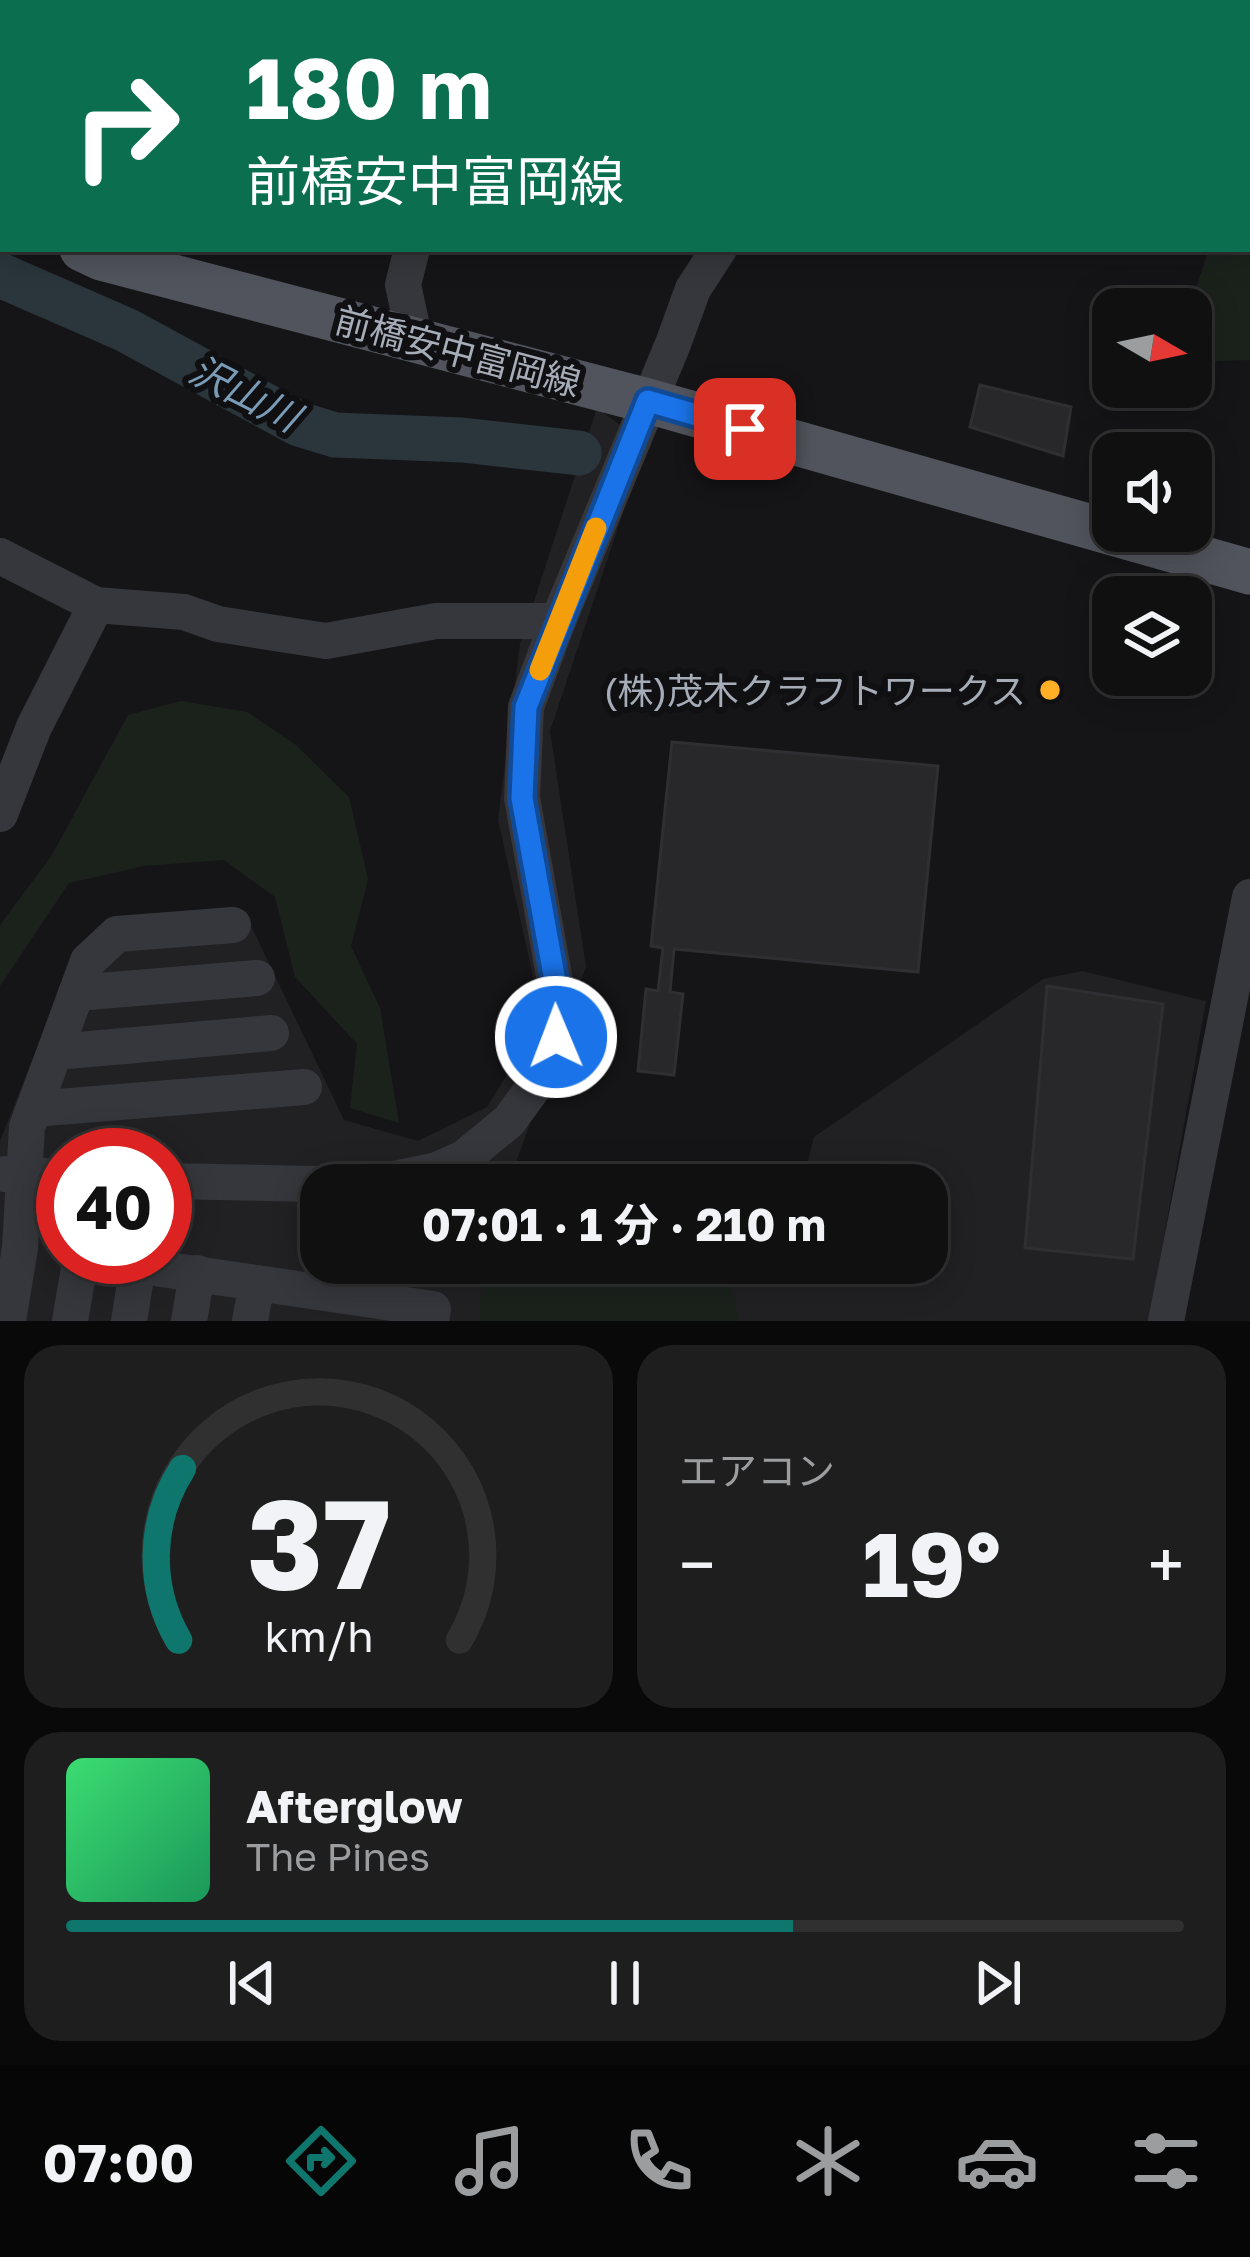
<!DOCTYPE html>
<html lang="ja">
<meta charset="utf-8">
<style>
body{margin:0;font-family:"Golos Text","Noto Sans JP",sans-serif;background:#1e1e1f;color:#f1f3f6;height:100vh;display:flex;flex-direction:column;font-size:45px;white-space:nowrap}
*{box-sizing:border-box;margin:0}
p{font-size:39px;color:#9c9d9f}
.icon{flex:none;width:66px;height:66px;fill:none;stroke:currentColor;stroke-width:2;stroke-linecap:round;stroke-linejoin:round}
.map{position:relative;height:1321px;overflow:hidden}
.panel{display:flex;flex-direction:column;gap:24px;padding:24px;background:#090909;flex:1}
.panel>*{flex:none}
.guide{position:absolute;left:0px;top:0px;width:1251px;height:252px;box-shadow:0 6px 30px #0003,0 0 0 3px #303031;background:#0b6e4f;color:#fff;overflow:hidden}
.needle{width:78px;rotate:99deg}
.fabs{position:absolute;left:1092px;top:288px;display:grid;gap:24px}
.fabs a{display:grid;place-items:center;width:120px;height:120px;border-radius:24px;background:#101011;box-shadow:0 6px 30px #0003,0 0 0 3px #303031;font-size:60px}
.speed{position:absolute;left:36px;top:1128px;display:flex;gap:24px;font-size:60px;font-weight:700;text-align:center}
.speed>*{display:grid;place-content:center;width:156px;height:156px;border-radius:50%;background:#101011;box-shadow:0 6px 30px #0003,0 0 0 3px #303031;line-height:1}
.speed .limit{border:18px solid #d22;background:#fff;color:#111}
.pin{position:absolute;display:grid;place-items:center;width:102px;height:102px;color:#fff;margin:-51px;border-radius:24px;box-shadow:0 6px 18px #0006}
.me{position:absolute;width:132px;margin:-66px;rotate:359deg;stroke-linejoin:round;filter:drop-shadow(0 0 9px #0008)}
.turn{display:flex;align-items:center;gap:42px;height:252px;padding:0 48px;font-size:54px}
.turn .icon{width:156px;height:156px;stroke-width:2.5}
.turn b{display:block;font-size:84px;line-height:102px}
.big{font-size:90px;font-weight:700;line-height:1.1}
.panel .card{flex:1;display:flex;flex-direction:column;justify-content:center;gap:18px;min-width:0;padding:0 42px;border-radius:36px;background:#1e1e1f}
.panel .dial{align-items:center;gap:0}
.dial svg{height:312px;overflow:visible;fill:none;stroke:#303031;stroke-width:7;stroke-linecap:round;text-anchor:middle}
.dial text{fill:#f1f3f6;stroke:none}
.song{display:flex;align-items:center;gap:36px}
.cover{width:144px;height:144px;border-radius:18px;background:linear-gradient(135deg,hsl(140 70% 55%),hsl(150 70% 35%))}
.played{height:12px;border-radius:6px;background:linear-gradient(90deg,#0f766e 65%,#303031 65%)}
.keys{display:flex;justify-content:space-around;direction:ltr}
.heat{display:flex;justify-content:space-between;align-items:center;font-size:66px;direction:ltr}
.panel .tiles{flex:1;display:grid;gap:24px;grid-template-columns:1fr 1fr}
.card:last-child{grid-column:span 2}
.trip{position:absolute;left:300px;top:1164px;width:648px;height:120px;border-radius:36px;background:#101011;box-shadow:0 6px 30px #0003,0 0 0 3px #303031;font-weight:700;line-height:120px;text-align:center}
.menu{display:flex;height:192px;justify-content:space-around;align-items:center;background:#060607;color:#9c9d9f}
.menu .icon{width:84px;height:84px}
.menu .current{color:#0f766e}
.menu b{font-size:54px;color:#f1f3f6}
.map>svg:first-child{display:block}
.built{fill:#212124;fill-rule:evenodd}
.green{fill:#1b221c}
.lines{fill:none;stroke-linecap:round;stroke-linejoin:round}
.river{stroke:#2a353c;stroke-width:45}
.building{fill:#28282b;stroke:#2f2f33;stroke-width:3}
.minor{stroke:#36373c;stroke-width:36}
.major{stroke:#51545c;stroke-width:45}
.route-casing{stroke:#114b97;stroke-width:30}
.route{stroke:#1a73e8;stroke-width:21}
.slow{stroke:#f59e0b;stroke-width:21}
.poi-dot{fill:#ffaf25;stroke:#101012;stroke-width:4.5}
.labels{text-anchor:middle;dominant-baseline:central;stroke-width:12;stroke-linejoin:round;paint-order:stroke}
.street-label{font-size:36px;fill:#a6acb8;stroke:#101012}
.poi-label{font-size:36px;fill:#a6acb8;stroke:#101012;text-anchor:end}
.water-label{font-size:39px;font-style:italic;fill:#7a9cb6;stroke:#101012}
</style>
<div class="map">
<svg width="1250" height="1321" viewBox="0 0 1250 1321">
<rect width="100%" height="100%" fill="#151517"/>
<!-- built -->
<path class="built" d="M597,408l49,36 -96,287 36,236 -78,218h-187v78h358l99,16 5,-16h144v-78h-125l12,-48 229,-158 39,-8 124,30 -57,320h-1149v-180l77,-194 168,-34 99,207 74,21 69,-34 36,-58 12,-64 -37,-165 22,-176zM63,1155h102v102h-102z"/>
<!-- green -->
<g class="green">
<polygon points="0,0 230,0 229,3 3,3 3,134 0,131"/>
<polygon points="1250,127 1250,360 1191,362 1189,309 1209,249 1248,249"/>
<polygon points="181,701 247,712 296,745 349,797 368,879 351,946 380,1008 399,1123 350,1108 357,1044 295,977 275,897 224,860 144,866 69,883 0,986 0,925 52,855 128,715"/>
<polygon points="491,1263 618,1263 728,1278 740,1321 478,1321 484,1270"/>
</g>
<g class="lines">
<!-- river -->
<polyline class="river" points="0,275 126,330 299,424 335,435 462,440 579,453"/>
</g>
<!-- building -->
<g class="building">
<polygon points="980,385 1071,407 1063,456 970,427"/>
<polygon points="672,742 938,766 918,972 674,949 670,992 683,994 674,1075 638,1071 646,989 658,991 663,948 651,946"/>
<polygon points="1047,986 1163,1004 1133,1259 1025,1248"/>
</g>
<g class="lines">
<!-- minor -->
<g class="minor">
<polyline points="484,3 484,0"/>
<polyline points="944,3 945,0"/>
<polyline points="412,249 403,285 415,340"/>
<polyline points="0,556 96,605 184,612 218,624 326,641 436,621 558,621"/>
<polyline points="0,814 34,727 96,605"/>
<polyline points="76,993 257,978"/>
<polyline points="56,1052 271,1033"/>
<polyline points="34,1109 304,1087"/>
<polyline points="4,1174 63,1177"/>
<polyline points="165,1181 365,1185 437,1170 464,1158 509,1121 541,1077 556,1037 555,981 522,798 526,707 558,621 673,344 693,289 719,249"/>
<polyline points="80,1257 433,1309 431,1321"/>
<polyline points="8,1321 20,1248 27,1127 88,961 117,934 233,925"/>
<polyline points="70,1321 81,1257"/>
<polyline points="129,1321 138,1265"/>
<polyline points="189,1321 197,1273"/>
<polyline points="250,1321 257,1283"/>
<polyline points="1166,1321 1250,897"/>
</g>
<!-- major -->
<g class="major">
<polyline points="0,210 3,212"/>
<polyline points="82,249 101,258 648,401 1250,572"/>
</g>
</g>
<g class="lines">
<defs>
<polyline id="route" points="556,1037 555,981 522,798 526,707 648,401 745,429"/>
</defs>
<!-- route casing -->
<use href="#route" class="route-casing"/>
<!-- route -->
<use href="#route" class="route"/>
<!-- slow -->
<polyline class="slow" points="540,670 596,528"/>
</g>
<!-- markers -->
<circle class="poi-dot" cx="1050" cy="690" r="12"/>
<g class="labels">
<!-- street labels -->
<g class="street-label">
<text transform="translate(458 351) rotate(15)">前橋安中富岡線</text>
</g>
<!-- poi labels -->
<g class="poi-label">
<text x="1026" y="690">(株)茂木クラフトワークス</text>
</g>
<!-- water labels -->
<g class="water-label">
<text transform="translate(245 393) rotate(27)">沢山川</text>
</g>
</g>
</svg>
<div class="fabs">
<a><svg class="needle" viewBox="-14 -14 28 28"><path d="M0-13l5 13h-10z" fill="#e53935"/><path d="M0 13l5-13h-10z" fill="#9c9d9f"/></svg></a>
<a><svg class="icon" aria-label="sound" viewBox="0 0 24 24"><path d="M4 9h4l5-4v14l-5-4H4zM17 9q2 3 0 6"/></svg></a>
<a><svg class="icon" aria-label="layers" viewBox="0 0 24 24"><path d="M12 4l9 5-9 5-9-5zM3 14l9 5 9-5"/></svg></a>
</div>
<div class="speed"><div class="limit">40</div></div>
<div class="pin" style="left:745px;top:429px;background:#d93025"><svg class="icon" aria-label="arrive" viewBox="0 0 24 24"><path d="M6 21V4h12l-3 4 3 4H6"/></svg></div>
<svg class="me" style="left:556px;top:1037px" viewBox="-20 -20 40 40"><circle r="17" fill="#1a73e8" stroke="#fff" stroke-width="3"/><path d="M0-11L8 9 0 5-8 9z" fill="#fff"/></svg>
<div class="trip">07:01 · 1 分 · 210 m</div>
<div class="guide">
<div class="turn"><svg class="icon" aria-label="right" viewBox="0 0 24 24"><path d="M7 20v-9h11M14 6l5 5-5 5"/></svg><div><b>180 m</b>前橋安中富岡線</div></div>
</div>
</div>
<section class="panel">
<div class="tiles">
<div class="card dial"><svg viewBox="0 0 100 80">
<path d="M14 69A42 42 0 1 1 86 69"/>
<path d="M14 69A42 42 0 0 1 15 25" stroke="#0f766e"/>
<text x="50" y="56" font-size="32" font-weight="700">37</text>
<text x="50" y="72" font-size="11">km/h</text>
</svg></div>
<div class="card"><p>エアコン</p>
<div class="heat"><a>−</a><b class="big">19°</b><a>+</a></div>
</div>
<div class="card">
<div class="song"><i class="cover"></i><div><b>Afterglow</b><p>The Pines</p></div></div>
<div class="played"></div>
<div class="keys"><svg class="icon" aria-label="previous" viewBox="0 0 24 24"><path d="M18 5L8 12l10 7zM5 5v14"/></svg><svg class="icon" aria-label="pause" viewBox="0 0 24 24"><path d="M8 5v14M16 5v14"/></svg><svg class="icon" aria-label="next" viewBox="0 0 24 24"><path d="M6 5l10 7-10 7zM19 5v14"/></svg></div>
</div>
</div>
</section>
<nav class="menu">
<b>07:00</b>
<svg class="icon current" aria-label="directions" viewBox="0 0 24 24"><path d="M12 3l9 9-9 9-9-9zM9 14v-3h6M13 9l2 2-2 2"/></svg>
<svg class="icon" aria-label="music" viewBox="0 0 24 24"><path d="M9 18V5l10-2v13"/><circle cx="6" cy="18" r="3"/><circle cx="16" cy="16" r="3"/></svg>
<svg class="icon" aria-label="phone" viewBox="0 0 24 24"><path d="M5 4h4l2 5-3 2q2 4 5 5l2-3 5 2v4C11 20 4 13 5 4z"/></svg>
<svg class="icon" aria-label="climate" viewBox="0 0 24 24"><path d="M12 3v18M4 7l16 10M4 17L20 7"/></svg>
<svg class="icon" aria-label="car" viewBox="0 0 24 24"><path d="M5 17H2v-5l4-1 3-4h7l3 4 3 1v5h-3M9 17h6M6 11h13"/><circle cx="7" cy="17" r="2"/><circle cx="17" cy="17" r="2"/></svg>
<svg class="icon" aria-label="filters" viewBox="0 0 24 24"><path d="M4 7h16M4 17h16"/><circle cx="9" cy="7" r="2"/><circle cx="15" cy="17" r="2"/></svg>
</nav>
